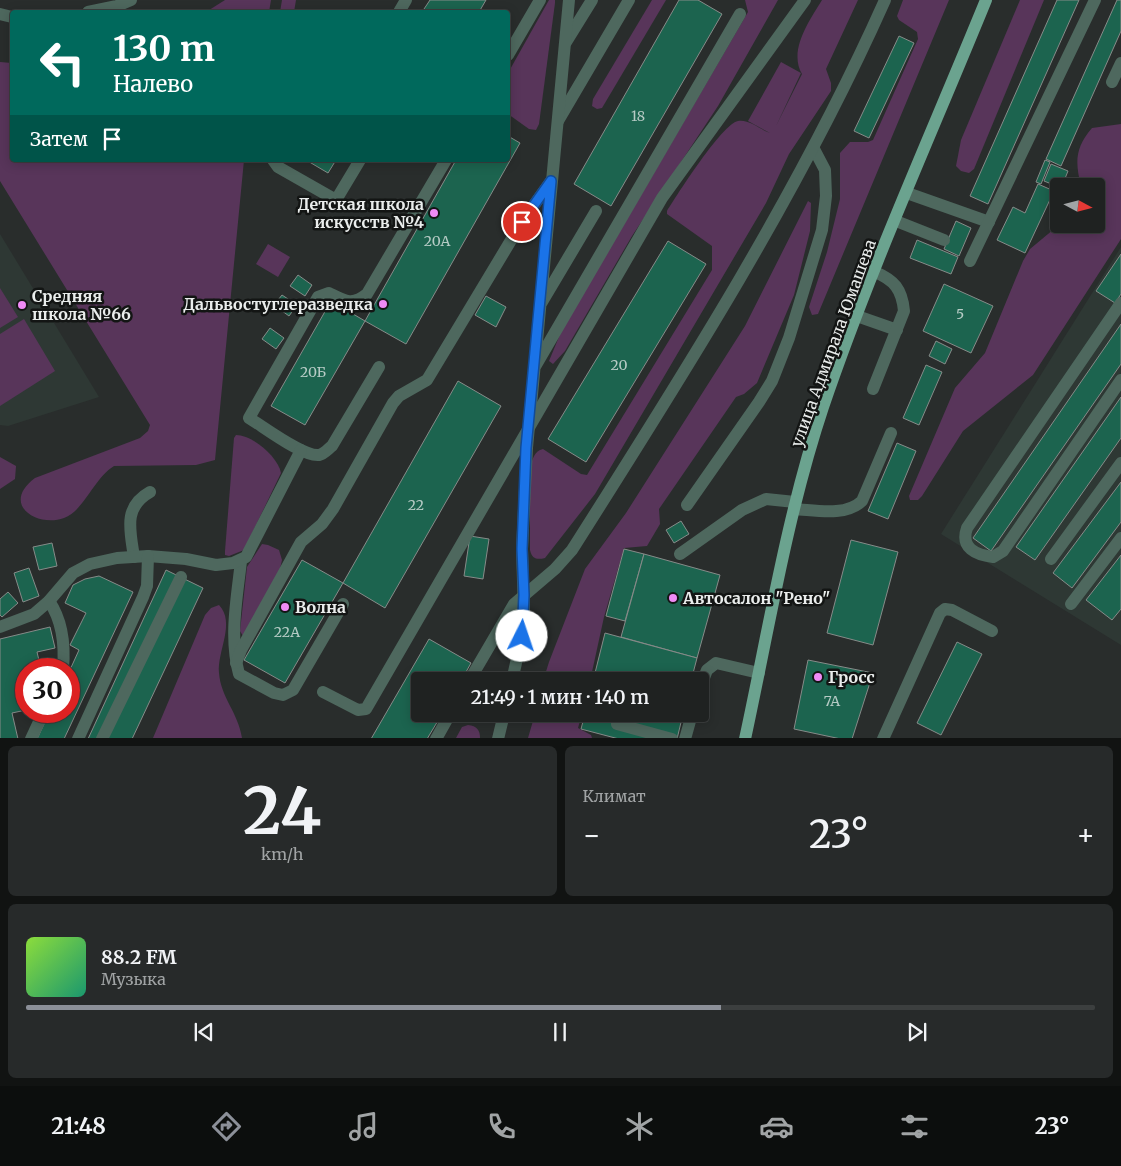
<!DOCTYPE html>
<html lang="ru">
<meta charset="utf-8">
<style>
body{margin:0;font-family:Merriweather,serif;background:#272a2a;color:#f1f3f6;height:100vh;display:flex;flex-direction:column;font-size:19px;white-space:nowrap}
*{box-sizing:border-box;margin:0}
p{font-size:16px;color:#a1a4a5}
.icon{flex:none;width:28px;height:28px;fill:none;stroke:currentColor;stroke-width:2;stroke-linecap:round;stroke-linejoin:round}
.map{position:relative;height:738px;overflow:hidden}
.panel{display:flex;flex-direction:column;gap:8px;padding:8px;background:#111312;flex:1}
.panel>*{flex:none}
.hud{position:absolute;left:10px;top:10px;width:500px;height:152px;border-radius:5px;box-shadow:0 2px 12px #0003,0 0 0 1px #3c3f3f;background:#00695c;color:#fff;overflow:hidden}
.needle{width:32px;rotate:97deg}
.controls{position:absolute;left:1050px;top:178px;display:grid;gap:10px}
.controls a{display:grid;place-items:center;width:55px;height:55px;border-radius:5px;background:#1f2221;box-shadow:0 2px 12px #0003,0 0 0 1px #3c3f3f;font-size:25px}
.speed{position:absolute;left:15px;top:658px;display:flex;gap:10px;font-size:25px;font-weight:700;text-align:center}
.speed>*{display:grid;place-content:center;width:65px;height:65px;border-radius:50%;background:#1f2221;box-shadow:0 2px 12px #0003,0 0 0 1px #3c3f3f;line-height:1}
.speed .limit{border:8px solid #d22;background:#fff;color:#111}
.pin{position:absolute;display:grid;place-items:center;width:42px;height:42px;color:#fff;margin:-21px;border:2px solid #fff;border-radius:50%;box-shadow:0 1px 5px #0007}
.me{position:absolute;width:55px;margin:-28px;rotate:4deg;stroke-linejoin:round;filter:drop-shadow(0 0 4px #0008)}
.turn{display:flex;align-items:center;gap:18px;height:105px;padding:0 20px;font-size:22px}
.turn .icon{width:65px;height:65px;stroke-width:2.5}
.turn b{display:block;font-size:35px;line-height:42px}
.then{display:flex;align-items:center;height:48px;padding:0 20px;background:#0003;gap:10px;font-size:19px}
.big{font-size:38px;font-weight:600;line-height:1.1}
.panel .card{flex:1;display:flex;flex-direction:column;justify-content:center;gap:8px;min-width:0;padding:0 18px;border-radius:8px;background:#272a2a}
.panel .dial{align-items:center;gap:0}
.dial b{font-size:65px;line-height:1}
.song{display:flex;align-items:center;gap:15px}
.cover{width:60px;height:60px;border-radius:8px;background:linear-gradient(135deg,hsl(90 70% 55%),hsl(160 70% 35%))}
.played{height:5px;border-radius:2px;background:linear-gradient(90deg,#8c9099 65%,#3c3f3f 65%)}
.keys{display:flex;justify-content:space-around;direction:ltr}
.heat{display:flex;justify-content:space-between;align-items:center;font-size:28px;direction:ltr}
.panel .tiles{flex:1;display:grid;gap:8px;grid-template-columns:1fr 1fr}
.card:last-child{grid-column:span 2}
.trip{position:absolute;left:411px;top:672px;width:298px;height:50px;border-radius:5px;background:#1f2221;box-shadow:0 2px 12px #0003,0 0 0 1px #3c3f3f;font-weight:600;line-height:50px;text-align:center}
.menu{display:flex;height:80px;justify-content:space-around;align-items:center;background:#0c0e0d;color:#a1a4a5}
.menu .icon{width:35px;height:35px}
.menu .current{color:#8c9099}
.menu b{font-size:22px;color:#f1f3f6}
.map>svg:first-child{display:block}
.built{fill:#2e3834}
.green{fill:#58355a}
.building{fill:#1c644f;stroke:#868b89}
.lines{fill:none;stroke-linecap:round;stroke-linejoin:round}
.minor{stroke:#4e685e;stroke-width:12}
.major{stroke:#6ba38f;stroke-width:12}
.route-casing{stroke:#114b97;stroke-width:12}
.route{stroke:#1a73e8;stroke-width:9}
.poi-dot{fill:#f08bf6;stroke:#131514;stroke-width:2}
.labels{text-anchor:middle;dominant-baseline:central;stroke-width:5;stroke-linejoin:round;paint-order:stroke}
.number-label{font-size:14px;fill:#b6cbc5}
.poi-label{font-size:16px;font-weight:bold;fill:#eaedec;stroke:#131514;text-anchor:start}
.street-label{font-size:16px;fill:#eaedec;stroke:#131514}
</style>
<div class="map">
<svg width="1121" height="739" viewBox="0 0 1121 739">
<rect width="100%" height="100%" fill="#292d2c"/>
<!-- built -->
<g class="built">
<polygon points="0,234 99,397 8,426 0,425"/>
<polygon points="1121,247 1121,645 941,534"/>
</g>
<!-- green -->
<g class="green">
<polygon points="225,0 271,0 269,12 206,12"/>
<polygon points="282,0 296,0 294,12 280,12"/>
<polygon points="549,0 555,0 555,3 539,124 536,130 529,129 508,114 508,73"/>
<polygon points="652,0 666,0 602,108 597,109 592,106 593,99"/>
<polygon points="745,0 778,0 718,106 632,236 565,351 553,364 549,361 561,332 748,12"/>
<path d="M822,0h36l-32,69 5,14v8l-42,63 -23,49 -171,291 -50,64c-8,2 -13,1 -15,-8v-83c3,-8 4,-16 13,-18l38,25 6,1 125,-205v-24l-45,-32v-3c10,-16 55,-87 71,-90 11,-2 23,9 32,12l-22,-12 33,-59 20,11 -25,53 26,-52c-14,-24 8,-54 20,-74z"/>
<polygon points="903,0 949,0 818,314 812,315 809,307 827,252 840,199 840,153 850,142 868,142 873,140 918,39 917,32 899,20 897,16"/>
<polygon points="1020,0 1044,0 974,169 969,173 961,171 956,166 961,140"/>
<path d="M0,62l12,1v97h232l-29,300 -19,5 -82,1c-20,12 -30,45 -50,52 -27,10 -64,-14 -29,-40l105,-40 8,-7 2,-6 -150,-244z"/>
<path d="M1121,124v115l-88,136 -70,56 -41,65 -4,4h-8l-1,-4 46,-108 30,-35 38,-92 7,-12 30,-25h36v-38h-15c-6,-24 -6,-38 11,-58z"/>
<polygon points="808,201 811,203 810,231 794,295 757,383 744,394 736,397 659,509 660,524 647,546 624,548 604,617 590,681 543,681 549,662 585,569 626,513 745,326"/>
<polygon points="268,244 290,257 278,277 256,264"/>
<polygon points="0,288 18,317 0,328"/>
<polygon points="24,319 55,371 0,406 0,334"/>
<path d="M236,435c17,0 42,22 45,38l-37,77 -15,6 -4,-1v-4l9,-113z"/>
<polygon points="0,457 16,466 15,479 0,489"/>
<polygon points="262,544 268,545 279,550 282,560 280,569 243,636 240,631 247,567"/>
<path d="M219,605c17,18 -2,46 0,68 2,25 19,39 23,65h-89l52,-123 6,-7z"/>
<polygon points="535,714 582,714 578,728 591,735 592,738 528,738"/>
<path d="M468,725c9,1 12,5 12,13h-24l6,-11z"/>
</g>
<!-- building -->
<g class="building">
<polygon points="430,0 486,0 479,12 422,12"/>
<polygon points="679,0 698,0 722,14 611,206 574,184"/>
<polygon points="1057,0 1079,0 988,204 970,196"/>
<polygon points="1117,0 1121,0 1121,31 1061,166 1046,159"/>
<polygon points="899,36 914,43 869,138 854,131"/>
<polygon points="508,136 520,143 406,344 365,321 456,160 508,160"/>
<polygon points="306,160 336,160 328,173"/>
<polygon points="1045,160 1050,162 1041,184 1036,182"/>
<polygon points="1051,164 1068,171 1062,186 1059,187 1044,181"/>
<polygon points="1038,184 1054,191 1025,253 997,240 1013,207 1025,213"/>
<polygon points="956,221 971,228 959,256 944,249"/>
<polygon points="917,240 958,257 951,274 910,258"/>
<polygon points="668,241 706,264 586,462 548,439"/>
<polygon points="1121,254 1121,294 1115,303 1096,291"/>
<polygon points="298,275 312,285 305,296 290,286"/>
<polygon points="944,284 993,306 971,353 923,331"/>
<polygon points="282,295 297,305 289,316 274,305"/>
<polygon points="486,296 506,307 496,327 475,315"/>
<polygon points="331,301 365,321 305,425 271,406"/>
<polygon points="1121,324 1121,364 991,551 973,538"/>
<polygon points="270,328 284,338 276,349 262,339"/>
<polygon points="936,341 952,349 945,364 929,356"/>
<polygon points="926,365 942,372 919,425 903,418"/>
<polygon points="458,381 501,406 385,608 343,583"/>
<polygon points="1121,397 1121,438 1035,560 1016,547"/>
<polygon points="897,443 916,451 888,519 868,511"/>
<polygon points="1121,482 1121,522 1072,588 1053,573"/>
<polygon points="681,521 689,534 674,543 666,530"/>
<polygon points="470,536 489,539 483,579 464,576"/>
<polygon points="851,540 898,552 873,645 827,633"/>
<polygon points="52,543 57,566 39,570 33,547"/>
<polygon points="624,549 644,554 625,621 606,616"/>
<polygon points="644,554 720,575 697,658 621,637"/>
<polygon points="1121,555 1121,609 1112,620 1086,600"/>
<polygon points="302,560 343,583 285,683 244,660"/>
<polygon points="29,568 39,596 23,602 14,573"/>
<polygon points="166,570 203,588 132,739 88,739"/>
<polygon points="99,576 133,592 64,739 37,739 50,711 69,711 69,672 79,650 70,645 86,613 65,603 73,585 85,579"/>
<polygon points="8,592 18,603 2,617 0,615 0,599"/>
<polygon points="50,627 55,648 37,652 41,669 26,669 26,710 12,713 18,739 0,739 0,639"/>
<polygon points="605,633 697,658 691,681 593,681"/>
<polygon points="429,639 471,663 461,681 420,681 420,714 442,714 427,739 371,739"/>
<polygon points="957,642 982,654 941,735 917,723"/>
<polygon points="808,660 873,673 852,739 841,739 794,729"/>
<polygon points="585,714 683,714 677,739 619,739 581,729"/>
</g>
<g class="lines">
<!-- minor -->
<g class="minor">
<polyline points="88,12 117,6 131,0"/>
<polyline points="399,12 406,0"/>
<polyline points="0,14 12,17"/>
<polyline points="566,42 592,0"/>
<polyline points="508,55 540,0"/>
<polyline points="1112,82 1121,63"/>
<polyline points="558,121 629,0"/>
<polyline points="273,160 278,167 336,200 360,160"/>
<polyline points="907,193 989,222"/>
<polyline points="896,221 944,240"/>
<polyline points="970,261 1095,0"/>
<polyline points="542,302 596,211"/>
<path d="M1121,303l-154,225c-7,20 9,27 26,29l10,-6 118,-171"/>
<polyline points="857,316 897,330"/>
<polyline points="536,365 740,14"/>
<path d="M379,367l-47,79c-4,3 -8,8 -13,9 -16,2 -55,-28 -70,-37l69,-121 11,-4c16,8 23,13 38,1l79,-134"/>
<path d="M873,389l31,-78c-2,-22 -10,-31 -29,-39"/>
<polyline points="687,505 759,402 772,381 789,338 822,230 826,196 825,170 814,149"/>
<path d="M794,509c21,1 51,8 68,-8l29,-68"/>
<polyline points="680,554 742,510 766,499 795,502"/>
<path d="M134,557c-4,-27 -11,-50 16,-65"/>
<polyline points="1051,559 1121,463"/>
<path d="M241,561c-4,37 -12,76 -2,113l35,19 9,2 10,-5 50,-86"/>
<path d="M49,601c13,19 16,45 14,68"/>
<polyline points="1071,604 1121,538"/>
<polyline points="0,627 34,614 49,601 73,573 90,564 117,558 148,556 186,559 216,565 233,563 246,557 301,450"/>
<polyline points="236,663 241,650 301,542 322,524 333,509 393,403 399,396 427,380 522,222 551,181"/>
<path d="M469,681l45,-77 41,-35 17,-19c113,-178 227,-357 313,-550"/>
<polyline points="512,681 522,636 524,614 522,549 527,448 569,0"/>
<polyline points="700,688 707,670 716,663 759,673"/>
<polyline points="323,692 358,710 366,709 662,198 805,0"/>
<polyline points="617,724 672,739"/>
<polyline points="31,739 44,711"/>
<polyline points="78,739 143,597 147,586 148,556"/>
<polyline points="102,739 181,577"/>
<polyline points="436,739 450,714"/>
<polyline points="498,739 504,714"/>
<polyline points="685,739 692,714"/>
<polyline points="883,739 940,613 945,609 952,610 992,631"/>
</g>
<!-- major -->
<path class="major" d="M745,739c24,-111 42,-224 78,-332 47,-138 108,-272 163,-407"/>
</g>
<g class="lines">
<defs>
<polyline id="route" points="522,222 551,181 526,448 522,549 524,595 522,636"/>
</defs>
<!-- route casing -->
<use href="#route" class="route-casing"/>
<!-- route -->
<use href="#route" class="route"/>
</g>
<!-- markers -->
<g class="poi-dot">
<circle cx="434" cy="213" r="5"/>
<circle cx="383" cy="304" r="5"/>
<circle cx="22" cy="305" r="5"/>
<circle cx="673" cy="598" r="5"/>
<circle cx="285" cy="607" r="5"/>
<circle cx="818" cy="677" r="5"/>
</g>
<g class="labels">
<!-- number labels -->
<g class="number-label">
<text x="638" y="116">18</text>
<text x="437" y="241">20А</text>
<text x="960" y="314">5</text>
<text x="619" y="365">20</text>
<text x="313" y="372">20Б</text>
<text x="416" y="505">22</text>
<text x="287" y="632">22А</text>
<text x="832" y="701">7А</text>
</g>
<!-- poi labels -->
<g class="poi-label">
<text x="424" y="204" text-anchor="end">Детская школа<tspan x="424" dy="18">искусств №4</tspan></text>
<text x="32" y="296">Средняя<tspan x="32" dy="18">школа №66</tspan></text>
<text x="373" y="304" text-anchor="end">Дальвостуглеразведка</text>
<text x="683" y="598">Автосалон "Рено"</text>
<text x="295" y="607">Волна</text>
<text x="828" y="677">Гросс</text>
</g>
<!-- street labels -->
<g class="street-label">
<text transform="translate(833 343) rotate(-70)">улица Адмирала Юмашева</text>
</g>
</g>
</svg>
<div class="controls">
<a><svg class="needle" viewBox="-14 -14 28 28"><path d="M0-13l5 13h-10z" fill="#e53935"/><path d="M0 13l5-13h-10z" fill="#a1a4a5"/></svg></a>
</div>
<div class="speed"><div class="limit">30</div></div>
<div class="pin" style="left:522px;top:222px;background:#d93025"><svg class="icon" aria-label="arrive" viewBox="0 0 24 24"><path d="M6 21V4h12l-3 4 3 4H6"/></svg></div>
<svg class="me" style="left:522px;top:636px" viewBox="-20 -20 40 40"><circle r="19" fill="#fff"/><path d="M0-13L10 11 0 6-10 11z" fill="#1a73e8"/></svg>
<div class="trip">21:49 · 1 мин · 140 m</div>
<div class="hud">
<div class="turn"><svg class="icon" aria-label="left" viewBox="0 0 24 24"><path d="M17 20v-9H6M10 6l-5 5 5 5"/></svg><div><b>130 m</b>Налево</div></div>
<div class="then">Затем<svg class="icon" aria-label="arrive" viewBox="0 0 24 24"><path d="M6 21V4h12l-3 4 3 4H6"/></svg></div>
</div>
</div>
<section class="panel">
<div class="tiles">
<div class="card dial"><b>24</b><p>km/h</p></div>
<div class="card"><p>Климат</p>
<div class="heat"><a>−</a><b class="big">23°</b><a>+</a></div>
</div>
<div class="card">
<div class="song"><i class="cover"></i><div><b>88.2 FM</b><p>Музыка</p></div></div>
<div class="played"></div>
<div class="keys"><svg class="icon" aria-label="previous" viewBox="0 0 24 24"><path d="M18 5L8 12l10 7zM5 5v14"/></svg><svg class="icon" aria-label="pause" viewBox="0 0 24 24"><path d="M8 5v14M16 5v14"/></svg><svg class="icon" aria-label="next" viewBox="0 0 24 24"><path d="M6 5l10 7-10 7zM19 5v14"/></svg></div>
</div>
</div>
</section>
<nav class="menu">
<b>21:48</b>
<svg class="icon current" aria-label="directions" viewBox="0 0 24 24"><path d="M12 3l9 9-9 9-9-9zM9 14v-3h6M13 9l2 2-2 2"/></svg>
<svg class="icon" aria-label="music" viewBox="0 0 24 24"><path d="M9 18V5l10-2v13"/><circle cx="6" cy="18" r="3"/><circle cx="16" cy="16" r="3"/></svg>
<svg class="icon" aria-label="phone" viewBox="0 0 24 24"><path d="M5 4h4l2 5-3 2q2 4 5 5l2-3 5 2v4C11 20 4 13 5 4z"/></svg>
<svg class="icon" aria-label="climate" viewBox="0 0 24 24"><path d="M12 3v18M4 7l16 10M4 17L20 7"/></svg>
<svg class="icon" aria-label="car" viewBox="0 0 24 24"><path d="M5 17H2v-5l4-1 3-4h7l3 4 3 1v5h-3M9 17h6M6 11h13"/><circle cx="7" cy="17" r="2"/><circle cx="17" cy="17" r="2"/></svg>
<svg class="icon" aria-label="filters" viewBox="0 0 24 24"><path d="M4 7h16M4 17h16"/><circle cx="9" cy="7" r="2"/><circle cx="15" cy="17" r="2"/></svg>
<b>23°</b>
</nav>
